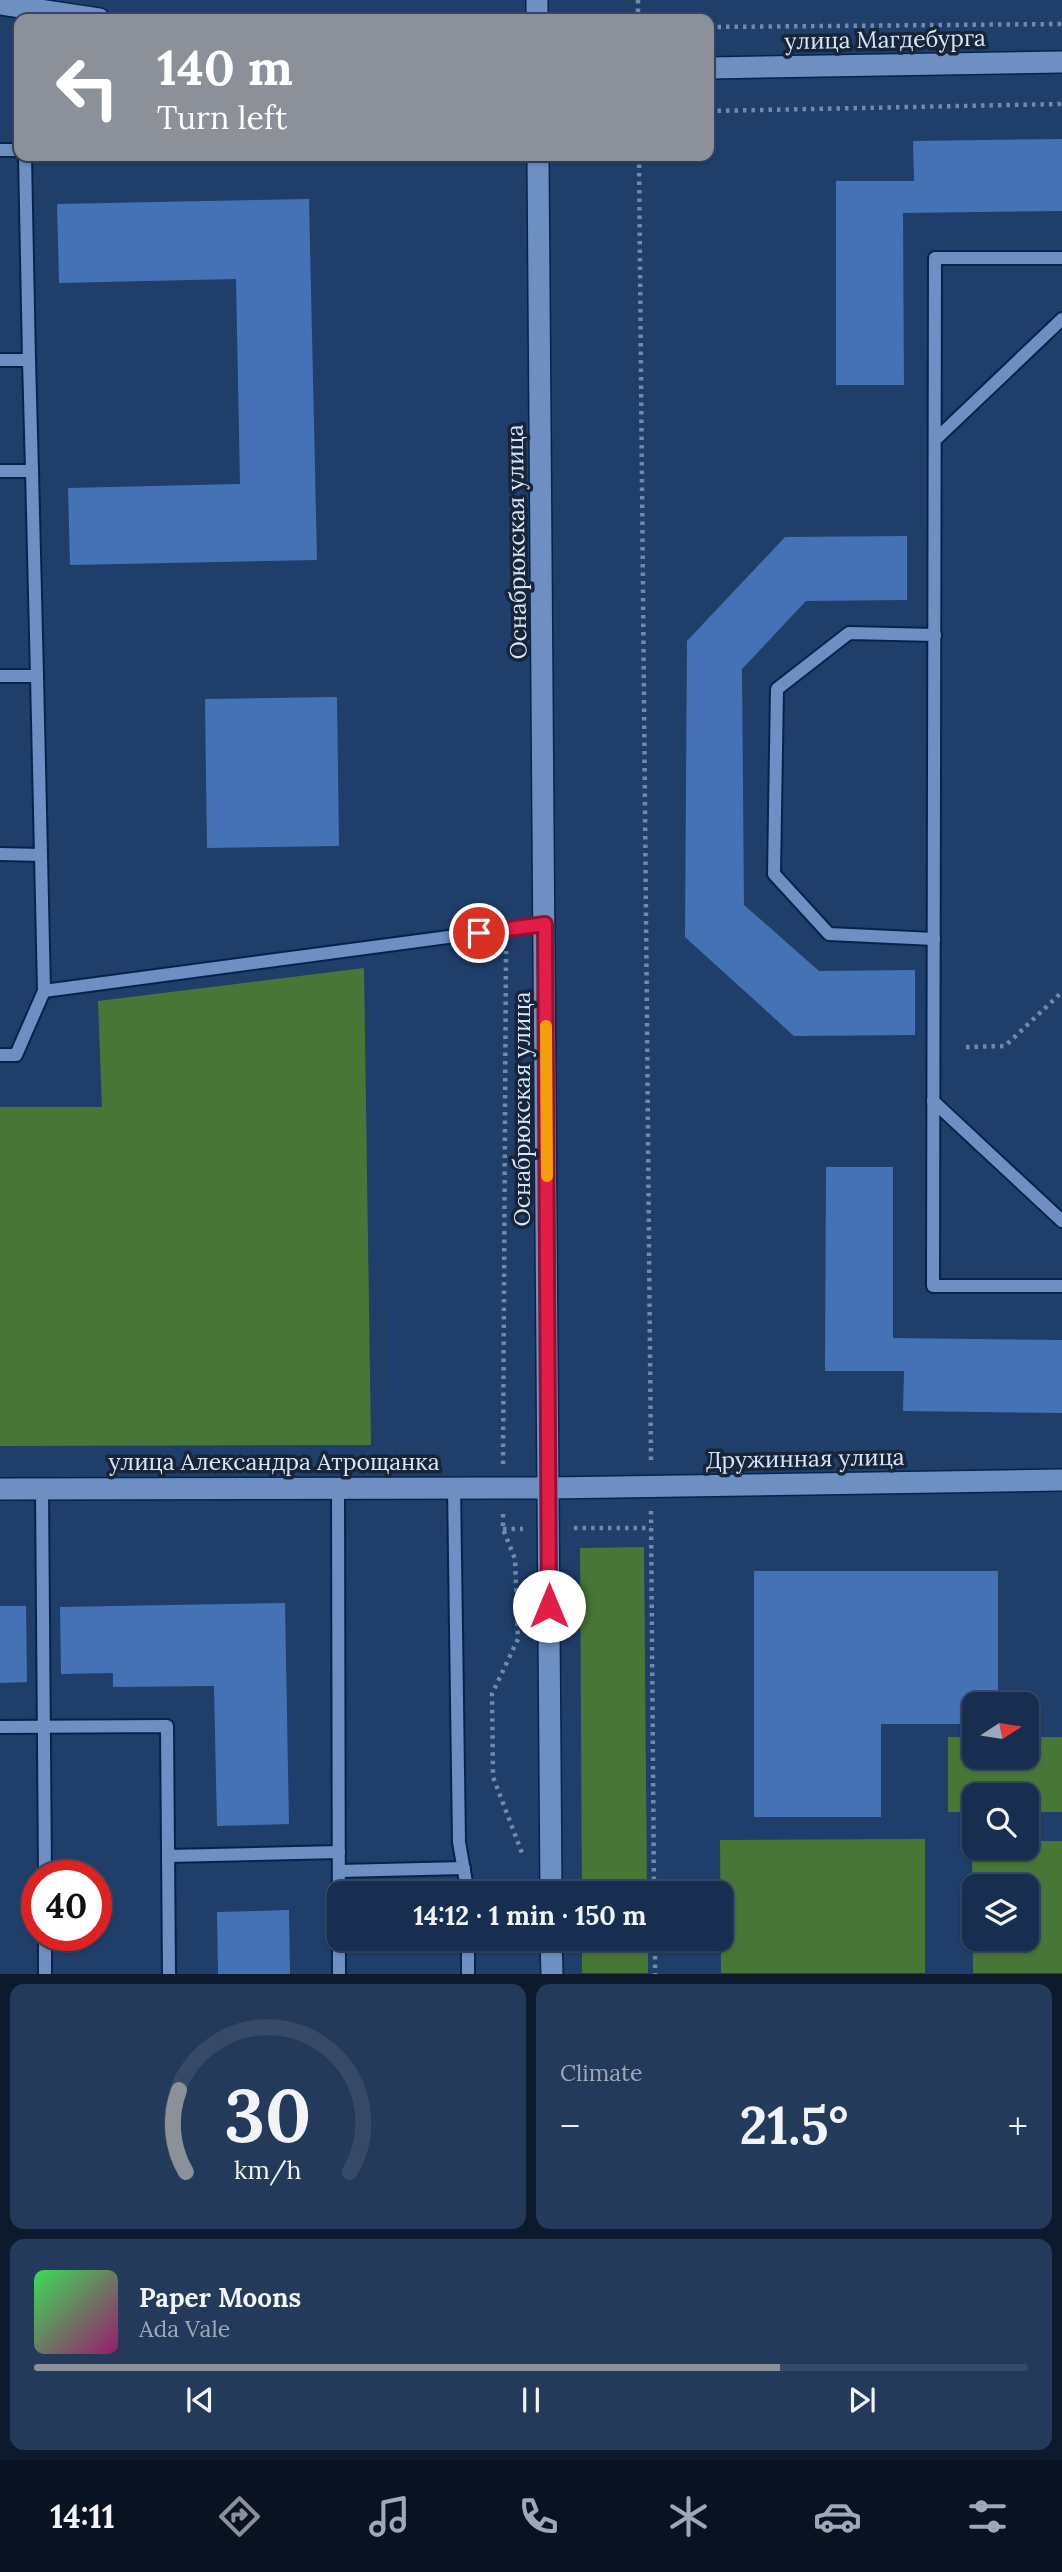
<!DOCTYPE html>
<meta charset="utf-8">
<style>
body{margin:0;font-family:Lora,serif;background:#243a5a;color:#f1f3f6;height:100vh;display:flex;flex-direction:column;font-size:26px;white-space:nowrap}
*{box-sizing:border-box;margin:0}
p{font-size:23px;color:#9ea8b7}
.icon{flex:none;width:38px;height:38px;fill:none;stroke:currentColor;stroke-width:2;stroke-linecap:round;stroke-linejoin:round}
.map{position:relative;height:1974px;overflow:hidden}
.side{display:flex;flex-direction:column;gap:10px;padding:10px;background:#0d192c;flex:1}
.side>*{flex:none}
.guide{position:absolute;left:14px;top:14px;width:700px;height:147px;border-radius:14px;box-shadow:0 2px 5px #0004,0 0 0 2px #364a67;background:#8c9099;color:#fff;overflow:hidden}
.needle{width:46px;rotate:78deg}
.tools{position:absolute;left:962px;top:1692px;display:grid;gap:14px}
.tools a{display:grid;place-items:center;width:77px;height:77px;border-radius:14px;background:#172e50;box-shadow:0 2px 5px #0004,0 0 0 2px #364a67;font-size:35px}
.speed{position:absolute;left:21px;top:1860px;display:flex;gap:14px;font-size:35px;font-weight:700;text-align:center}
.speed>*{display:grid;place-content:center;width:91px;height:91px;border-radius:50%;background:#172e50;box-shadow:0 2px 5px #0004,0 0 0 2px #364a67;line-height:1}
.speed .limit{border:10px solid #d22;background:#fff;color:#111}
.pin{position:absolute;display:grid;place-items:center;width:60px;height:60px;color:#fff;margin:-30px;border:4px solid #fff;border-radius:50%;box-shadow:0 2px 7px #0007}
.me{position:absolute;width:77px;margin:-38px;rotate:0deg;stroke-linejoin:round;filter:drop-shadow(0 0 5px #0008)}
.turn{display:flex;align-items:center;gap:24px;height:147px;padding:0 28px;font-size:32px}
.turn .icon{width:91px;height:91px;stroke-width:2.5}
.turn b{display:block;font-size:49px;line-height:60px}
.big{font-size:52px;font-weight:700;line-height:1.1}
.side .card{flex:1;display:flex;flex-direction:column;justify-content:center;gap:10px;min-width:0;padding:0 24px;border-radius:14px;background:#243a5a}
.side .dial{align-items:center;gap:0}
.dial svg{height:182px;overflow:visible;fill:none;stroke:#364a67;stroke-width:7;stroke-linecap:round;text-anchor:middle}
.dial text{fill:#f1f3f6;stroke:none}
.song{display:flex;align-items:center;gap:21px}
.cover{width:84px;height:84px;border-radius:10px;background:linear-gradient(135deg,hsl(130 70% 55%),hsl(320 70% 35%))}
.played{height:7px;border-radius:4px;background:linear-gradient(90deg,#8c9099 75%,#364a67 75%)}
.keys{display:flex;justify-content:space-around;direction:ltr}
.heat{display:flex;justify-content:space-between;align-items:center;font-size:38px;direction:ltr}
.side .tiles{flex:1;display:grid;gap:10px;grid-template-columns:1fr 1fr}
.card:last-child{grid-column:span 2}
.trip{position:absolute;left:327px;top:1881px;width:406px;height:70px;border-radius:14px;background:#172e50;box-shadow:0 2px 5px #0004,0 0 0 2px #364a67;font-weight:700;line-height:70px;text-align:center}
.tabs{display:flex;height:112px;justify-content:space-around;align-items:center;background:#091220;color:#9ea8b7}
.tabs .icon{width:49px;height:49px}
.tabs .selected{color:#8c9099}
.tabs b{font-size:32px;color:#f1f3f6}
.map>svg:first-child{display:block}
.green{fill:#487636;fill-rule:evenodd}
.building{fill:#4472b5}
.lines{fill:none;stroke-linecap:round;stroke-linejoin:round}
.lane-casing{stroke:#05234d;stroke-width:16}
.street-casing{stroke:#05234d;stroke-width:24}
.secondary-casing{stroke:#05234d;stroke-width:24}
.path{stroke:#7289ac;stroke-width:4.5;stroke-dasharray:3.5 5;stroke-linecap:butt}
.lane{stroke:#6d8fc1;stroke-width:12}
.street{stroke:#6d8fc1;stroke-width:21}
.secondary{stroke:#6d8fc1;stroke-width:21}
.route-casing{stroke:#92132f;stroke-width:18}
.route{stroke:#e11d48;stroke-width:12}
.slow{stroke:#f59e0b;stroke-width:12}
.labels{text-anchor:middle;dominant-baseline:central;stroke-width:7;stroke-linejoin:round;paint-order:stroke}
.street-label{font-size:23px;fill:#d7e6fc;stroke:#182539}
</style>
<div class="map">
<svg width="1062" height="1974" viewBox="0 0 1062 1974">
<rect width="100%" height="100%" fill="#1f3e6a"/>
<!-- green -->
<g class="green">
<polygon points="364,968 371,1445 0,1446 0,1107 102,1107 98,1001"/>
<polygon points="644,1547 647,1893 582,1893 580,1548"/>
<polygon points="948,1737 975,1737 975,1757 1027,1757 1027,1737 1062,1737 1062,1812 1027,1812 1027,1796 975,1796 975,1812 948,1812"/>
<polygon points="925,1839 925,1973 721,1973 720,1840"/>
<path d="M1027,1841h35v132h-89l-1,-131h3v6h52zM1027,1886v53h-52v-53z"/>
<rect x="582" y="1939" width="66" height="34"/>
</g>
<!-- building -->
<g class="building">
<polygon points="1062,139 1062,211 903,213 904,385 836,385 836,181 914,181 913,141"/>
<polygon points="309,199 317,560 70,565 68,488 240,484 236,279 59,283 57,204"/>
<polygon points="907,536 907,600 806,601 742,669 744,905 819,971 915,970 915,1035 794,1036 685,937 687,641 785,537"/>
<polygon points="337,697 339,846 207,848 205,699"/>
<polygon points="826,1167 893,1167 893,1338 1062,1340 1062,1413 903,1411 904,1371 825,1371"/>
<polygon points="754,1571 998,1571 998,1704 975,1704 975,1724 881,1724 881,1817 754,1817"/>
<polygon points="285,1603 289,1824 217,1826 214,1686 113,1687 113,1673 61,1674 60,1607"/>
<polygon points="0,1606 26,1606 27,1682 0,1683"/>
<polygon points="289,1910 290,1974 218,1974 217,1912"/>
</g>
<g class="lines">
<defs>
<g id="lane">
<polyline points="0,150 19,150"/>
<polyline points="1062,258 935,258 933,1286 1062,1286"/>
<polyline points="0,360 29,360 25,156"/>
<polyline points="29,360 32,471"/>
<polyline points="935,440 1062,319"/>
<polyline points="0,471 32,471 37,676 0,676"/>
<polyline points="37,676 41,855"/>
<polyline points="0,854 41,855 44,991 16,1055 0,1055"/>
<polyline points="934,939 829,934 774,874 777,689 849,633 935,635"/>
<polyline points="44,991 545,924"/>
<polyline points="933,1101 1062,1221"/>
<polyline points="454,1486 459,1842 468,1894"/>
<polyline points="338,1487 339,1974"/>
<polyline points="42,1489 45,1876"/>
<polyline points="0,1727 167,1726 169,1974"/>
<polyline points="168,1856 339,1852"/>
<polyline points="339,1871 464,1868"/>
<polyline points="45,1936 45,1974"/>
<polyline points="468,1939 468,1974"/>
</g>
<g id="street">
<polyline points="0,4 99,19"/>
<polyline points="709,68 1062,62"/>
<polyline points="0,1489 549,1488"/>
</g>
<g id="secondary">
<polyline points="537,0 537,19"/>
<polyline points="538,156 551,1894"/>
<polyline points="549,1488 1062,1480"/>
<polyline points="551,1939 552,1974"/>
</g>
</defs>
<!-- lane casing -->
<use href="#lane" class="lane-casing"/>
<!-- street casing -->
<use href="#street" class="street-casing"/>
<!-- secondary casing -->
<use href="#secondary" class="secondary-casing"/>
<!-- path -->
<g class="path">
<polyline points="638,0 638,19"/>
<polyline points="709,27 1062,24"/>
<polyline points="709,111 1062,104"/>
<polyline points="639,156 651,1460"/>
<polyline points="966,1047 1005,1046 1062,992"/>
<polyline points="503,1464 506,951"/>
<polyline points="651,1511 654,1894"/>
<polyline points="503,1514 503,1529 515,1559 518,1639 492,1694 493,1777 522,1853"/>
<polyline points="574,1528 651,1528"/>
<polyline points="503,1529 523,1529"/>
<polyline points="655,1939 655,1974"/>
</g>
<!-- lane -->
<use href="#lane" class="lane"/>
<!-- street -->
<use href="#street" class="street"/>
<!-- secondary -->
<use href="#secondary" class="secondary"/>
</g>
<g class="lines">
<defs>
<polyline id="route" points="479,933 545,924 549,1606"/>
</defs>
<!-- route casing -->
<use href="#route" class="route-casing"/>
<!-- route -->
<use href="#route" class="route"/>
<!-- slow -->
<polyline class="slow" points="546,1026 547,1176"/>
</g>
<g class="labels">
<!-- street labels -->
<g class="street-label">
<text transform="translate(885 39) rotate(-1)">улица Магдебурга</text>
<text transform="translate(516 542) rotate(-91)">Оснабрюкская улица</text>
<text transform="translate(521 1109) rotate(-90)">Оснабрюкская улица</text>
<text transform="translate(805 1458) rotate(-1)">Дружинная улица</text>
<text x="274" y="1461">улица Александра Атрощанка</text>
</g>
</g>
</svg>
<div class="tools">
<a><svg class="needle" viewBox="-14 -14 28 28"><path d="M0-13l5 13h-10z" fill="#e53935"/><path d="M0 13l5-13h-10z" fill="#9ea8b7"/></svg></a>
<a><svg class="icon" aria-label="search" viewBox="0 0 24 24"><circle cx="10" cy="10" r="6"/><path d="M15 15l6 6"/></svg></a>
<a><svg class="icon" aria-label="layers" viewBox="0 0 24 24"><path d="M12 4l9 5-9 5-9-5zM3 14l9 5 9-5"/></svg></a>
</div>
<div class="speed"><div class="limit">40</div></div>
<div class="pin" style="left:479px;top:933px;background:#d93025"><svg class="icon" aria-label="arrive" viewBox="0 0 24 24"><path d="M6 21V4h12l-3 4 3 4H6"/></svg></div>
<svg class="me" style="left:549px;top:1606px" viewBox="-20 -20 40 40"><circle r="19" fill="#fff"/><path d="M0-13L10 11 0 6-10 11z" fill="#e11d48"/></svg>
<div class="trip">14:12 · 1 min · 150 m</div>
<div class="guide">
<div class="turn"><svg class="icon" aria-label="left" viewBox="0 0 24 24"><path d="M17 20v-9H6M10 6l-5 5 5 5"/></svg><div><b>140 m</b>Turn left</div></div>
</div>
</div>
<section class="side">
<div class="tiles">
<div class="card dial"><svg viewBox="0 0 100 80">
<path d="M14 69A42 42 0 1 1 86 69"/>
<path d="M14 69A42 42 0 0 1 11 33" stroke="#8c9099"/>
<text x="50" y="56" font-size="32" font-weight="700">30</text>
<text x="50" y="72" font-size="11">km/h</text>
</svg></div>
<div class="card"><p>Climate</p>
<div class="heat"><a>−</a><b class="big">21.5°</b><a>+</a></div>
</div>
<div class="card">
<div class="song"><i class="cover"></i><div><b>Paper Moons</b><p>Ada Vale</p></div></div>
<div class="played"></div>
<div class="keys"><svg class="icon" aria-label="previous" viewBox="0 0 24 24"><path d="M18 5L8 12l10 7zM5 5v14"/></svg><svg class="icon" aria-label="pause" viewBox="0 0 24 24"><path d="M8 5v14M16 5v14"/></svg><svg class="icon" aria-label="next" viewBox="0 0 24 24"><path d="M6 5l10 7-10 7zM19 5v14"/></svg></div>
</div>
</div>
</section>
<nav class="tabs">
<b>14:11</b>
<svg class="icon selected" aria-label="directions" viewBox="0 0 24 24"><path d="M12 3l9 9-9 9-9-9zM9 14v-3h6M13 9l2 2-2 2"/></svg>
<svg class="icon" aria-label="music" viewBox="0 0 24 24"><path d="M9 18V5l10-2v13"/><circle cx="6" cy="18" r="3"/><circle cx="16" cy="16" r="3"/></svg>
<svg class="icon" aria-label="phone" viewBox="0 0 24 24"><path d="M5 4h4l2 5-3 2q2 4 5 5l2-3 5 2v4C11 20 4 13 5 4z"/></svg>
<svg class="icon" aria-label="climate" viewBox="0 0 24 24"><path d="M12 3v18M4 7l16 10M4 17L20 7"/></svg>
<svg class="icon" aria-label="car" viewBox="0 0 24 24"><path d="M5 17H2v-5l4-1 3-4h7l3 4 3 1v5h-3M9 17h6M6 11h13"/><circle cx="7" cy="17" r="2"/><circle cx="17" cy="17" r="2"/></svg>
<svg class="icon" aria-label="filters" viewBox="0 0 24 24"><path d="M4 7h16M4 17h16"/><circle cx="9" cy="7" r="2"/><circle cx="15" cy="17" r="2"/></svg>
</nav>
